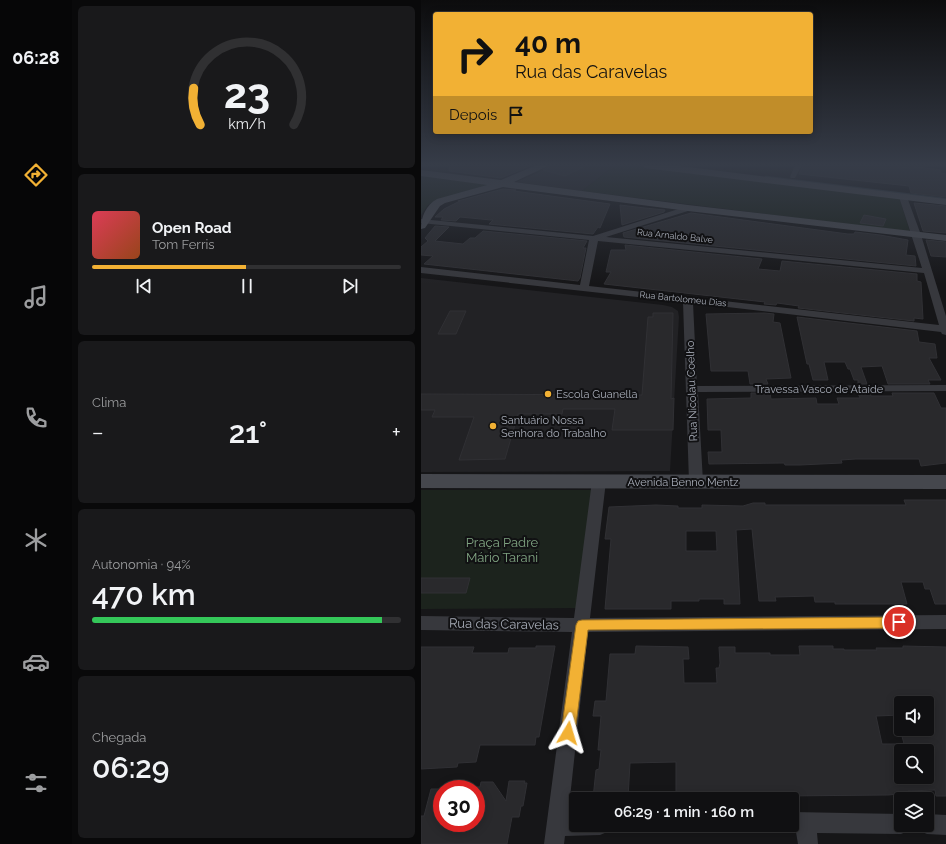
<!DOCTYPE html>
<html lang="pt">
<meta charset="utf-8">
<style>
body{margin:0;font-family:Raleway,sans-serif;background:#19191b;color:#f1f3f6;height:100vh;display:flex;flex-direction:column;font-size:15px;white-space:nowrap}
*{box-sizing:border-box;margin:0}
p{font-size:13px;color:#9c9d9f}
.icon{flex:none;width:22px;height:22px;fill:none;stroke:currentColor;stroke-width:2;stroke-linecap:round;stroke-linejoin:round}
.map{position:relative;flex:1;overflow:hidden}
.drawer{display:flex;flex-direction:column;gap:6px;padding:6px;background:#09090a;width:349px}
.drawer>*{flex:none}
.guide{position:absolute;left:12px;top:12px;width:380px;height:122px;border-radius:4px;box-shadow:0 2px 10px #0003,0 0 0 1px #303032;background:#f2b134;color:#111;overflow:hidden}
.fabs{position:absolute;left:473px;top:696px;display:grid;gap:8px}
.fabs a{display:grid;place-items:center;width:40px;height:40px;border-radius:4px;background:#101012;box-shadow:0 2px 10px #0003,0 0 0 1px #303032;font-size:20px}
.speed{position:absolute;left:12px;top:780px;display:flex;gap:8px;font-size:20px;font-weight:700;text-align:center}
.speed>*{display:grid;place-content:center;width:52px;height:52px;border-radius:50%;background:#101012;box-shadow:0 2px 10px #0003,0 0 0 1px #303032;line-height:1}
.speed .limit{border:6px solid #d22;background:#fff;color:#111}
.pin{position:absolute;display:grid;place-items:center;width:34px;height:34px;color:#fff;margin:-17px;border:2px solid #fff;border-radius:50%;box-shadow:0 1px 4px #0007}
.me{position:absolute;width:44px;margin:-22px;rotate:7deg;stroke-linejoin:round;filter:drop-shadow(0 0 3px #0008)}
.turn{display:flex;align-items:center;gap:14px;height:84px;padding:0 16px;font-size:18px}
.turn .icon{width:52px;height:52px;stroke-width:2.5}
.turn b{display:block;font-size:28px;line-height:34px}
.then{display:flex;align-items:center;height:38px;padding:0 16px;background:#0003;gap:8px;font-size:15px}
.big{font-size:30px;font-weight:600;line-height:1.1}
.drawer .card{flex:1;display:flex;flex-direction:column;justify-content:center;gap:6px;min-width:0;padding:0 14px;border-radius:6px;background:#19191b}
.drawer .dial{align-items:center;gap:0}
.dial svg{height:104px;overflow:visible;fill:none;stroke:#303032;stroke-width:7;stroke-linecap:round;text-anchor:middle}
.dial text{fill:#f1f3f6;stroke:none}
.song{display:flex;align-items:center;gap:12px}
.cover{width:48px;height:48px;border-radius:6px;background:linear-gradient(135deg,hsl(350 70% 55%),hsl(20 70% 35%))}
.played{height:4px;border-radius:2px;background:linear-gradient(90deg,#f2b134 50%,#303032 50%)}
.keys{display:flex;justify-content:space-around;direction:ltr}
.heat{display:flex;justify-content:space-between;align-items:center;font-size:22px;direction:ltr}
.charge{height:6px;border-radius:3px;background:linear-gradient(90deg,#34c759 94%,#303032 0)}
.trip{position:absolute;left:148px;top:792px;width:230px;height:40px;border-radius:4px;background:#101012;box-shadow:0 2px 10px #0003,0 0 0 1px #303032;font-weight:600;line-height:40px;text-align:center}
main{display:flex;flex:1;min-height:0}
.tab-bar{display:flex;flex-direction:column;width:72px;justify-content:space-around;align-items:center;background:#060607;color:#9c9d9f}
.tab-bar .icon{width:28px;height:28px}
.tab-bar .active{color:#f2b134}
.tab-bar b{font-size:18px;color:#f1f3f6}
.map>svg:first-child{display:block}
.built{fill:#222225}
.green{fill:#1c231d}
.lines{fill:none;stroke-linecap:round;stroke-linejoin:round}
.stream{stroke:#2c353c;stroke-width:2.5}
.building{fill:#29292c;stroke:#303034;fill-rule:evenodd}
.street{fill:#37383d;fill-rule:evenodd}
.secondary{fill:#45474d;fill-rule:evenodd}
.route{fill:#f2b134;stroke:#9d7322}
.poi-dot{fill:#f2b134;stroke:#111113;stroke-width:1.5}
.labels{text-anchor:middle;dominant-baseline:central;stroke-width:4;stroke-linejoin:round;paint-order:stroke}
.far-street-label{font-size:9px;fill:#a8adb8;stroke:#111113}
.street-label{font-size:11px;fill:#a8adb8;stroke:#111113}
.poi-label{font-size:11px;fill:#a8adb8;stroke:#111113;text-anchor:start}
.near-park-label{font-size:13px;fill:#7fa381;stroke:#111113}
.near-street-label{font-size:13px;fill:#a8adb8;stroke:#111113}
</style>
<main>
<nav class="tab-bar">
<b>06:28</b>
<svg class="icon active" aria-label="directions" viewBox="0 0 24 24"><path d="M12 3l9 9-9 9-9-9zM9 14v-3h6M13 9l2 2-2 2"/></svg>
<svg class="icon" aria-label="music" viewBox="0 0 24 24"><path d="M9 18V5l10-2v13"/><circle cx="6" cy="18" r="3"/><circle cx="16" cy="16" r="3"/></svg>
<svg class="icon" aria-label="phone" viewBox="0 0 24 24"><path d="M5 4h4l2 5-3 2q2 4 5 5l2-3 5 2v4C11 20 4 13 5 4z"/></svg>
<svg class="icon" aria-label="climate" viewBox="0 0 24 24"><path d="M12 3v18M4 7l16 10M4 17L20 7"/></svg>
<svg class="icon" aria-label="car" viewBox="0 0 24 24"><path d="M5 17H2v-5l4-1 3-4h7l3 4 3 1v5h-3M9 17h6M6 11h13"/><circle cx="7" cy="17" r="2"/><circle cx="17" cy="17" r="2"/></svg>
<svg class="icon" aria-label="filters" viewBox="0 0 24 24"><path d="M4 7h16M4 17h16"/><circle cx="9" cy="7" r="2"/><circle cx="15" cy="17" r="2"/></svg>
</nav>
<section class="drawer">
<div class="card dial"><svg viewBox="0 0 100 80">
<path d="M14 69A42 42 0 1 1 86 69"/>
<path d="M14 69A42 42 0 0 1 9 41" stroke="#f2b134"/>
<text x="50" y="56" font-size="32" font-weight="700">23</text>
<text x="50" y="72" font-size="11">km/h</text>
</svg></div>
<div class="card">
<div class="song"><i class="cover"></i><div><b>Open Road</b><p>Tom Ferris</p></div></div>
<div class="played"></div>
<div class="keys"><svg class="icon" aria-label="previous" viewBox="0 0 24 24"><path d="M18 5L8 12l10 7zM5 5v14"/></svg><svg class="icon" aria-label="pause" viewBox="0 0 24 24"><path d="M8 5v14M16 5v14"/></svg><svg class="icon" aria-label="next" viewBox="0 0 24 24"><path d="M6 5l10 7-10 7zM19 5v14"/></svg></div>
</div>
<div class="card"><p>Clima</p>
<div class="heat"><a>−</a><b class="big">21°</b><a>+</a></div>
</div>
<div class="card"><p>Autonomia · 94%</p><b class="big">470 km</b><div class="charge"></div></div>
<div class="card"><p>Chegada</p><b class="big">06:29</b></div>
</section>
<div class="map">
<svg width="525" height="844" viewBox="0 0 525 844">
<rect width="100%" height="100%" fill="#161618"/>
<!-- built -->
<g class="built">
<polygon points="135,165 194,165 161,191 95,182"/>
<polygon points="0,278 242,305 251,307 257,311 258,317 249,471 0,472"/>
</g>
<!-- green -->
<g class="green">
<polygon points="194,165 210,165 478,197 489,232 161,191"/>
<polygon points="0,175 68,185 15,200 7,205 0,215"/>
<polygon points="0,490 171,490 155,608 0,609"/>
</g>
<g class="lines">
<!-- stream -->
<polyline class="stream" points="345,177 525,199"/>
</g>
<!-- building -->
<g class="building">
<polygon points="29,165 111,165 80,178 28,171"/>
<polygon points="130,165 166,165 144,176 122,170"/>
<polygon points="382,165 468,165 487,168 488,166 520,170 519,173 525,174 525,197 490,193 488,186 378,174"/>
<polygon points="82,189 95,190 93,191 189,204 179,228 177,227 172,234 68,224 72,220 70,220 39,217 35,221 20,220 22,217 14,217 23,209 39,201 37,201"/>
<polygon points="493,203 525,206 525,233 502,231"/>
<polygon points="199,205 224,208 244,210 243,212 201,225"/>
<polygon points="270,213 427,234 433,234 434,232 459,235 487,240 485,255 494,256 495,266 203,237 202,233"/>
<polygon points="443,215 465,219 462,226 439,223"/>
<polygon points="14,226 28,227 14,241 42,244 49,238 54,238 62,231 166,241 162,248 165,248 159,278 157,281 3,264 12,256 0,255 0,247 7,241 4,238"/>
<polygon points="505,240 525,242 525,257 510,256"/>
<polygon points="204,245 341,259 337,269 359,271 361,261 496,274 496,281 500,282 502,319 493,318 493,321 377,308 378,306 356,303 355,305 343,304 344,302 183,284 190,272 185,272 190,250 205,250"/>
<polygon points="29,311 45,311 35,334 17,334"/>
<polygon points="232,313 252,313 250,399 253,398 252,430 191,430 194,409 142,409 141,414 97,414 84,459 38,460 53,417 11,417 14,410 0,410 0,394 221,395 227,317 232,317"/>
<polygon points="343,313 353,314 352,322 359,323 370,378 345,379 347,384 329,384 327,371 290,371 285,314"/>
<polygon points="376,317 496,331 498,342 514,344 516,358 508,358 520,380 507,380 509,384 467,384 461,366 440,367 446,384 437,384 437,380 433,380 429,369 427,369 424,362 403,362 407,380 392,380 388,364 386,364"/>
<polygon points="330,393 349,393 350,399 395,398 396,404 418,404 416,398 439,398 437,393 449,393 450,396 472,396 471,393 513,393 520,408 525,408 525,463 500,466 498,459 435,459 420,460 421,463 379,465 364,465 363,463 288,464 287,452 301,452 300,430 287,430 286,399 330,398"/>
<path d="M483,500h42v104h-11l-5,-15h-5l-2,-7h-22l6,22h-72v-2h-20l-1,-6 -39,1 1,4h-17l-7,-72 -16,1 4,74h-16v-5h-25v2h-28v8h-66l6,-70h-6l4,-32 47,-2 22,1v2h24v-3l41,1 10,-3h12v2h141zM265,531h30l1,20h-31z"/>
<polygon points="0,578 49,578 45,593 0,593"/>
<polygon points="115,646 134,646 118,737 115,737 114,745 59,745 55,762 37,763 36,767 0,769 0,647 53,647 51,653 87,653 88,648 115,648"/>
<path d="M215,646l52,1 1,12h-6l1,24h33l-1,-15h3l1,-5 -1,-16h16v6h35v2h30l-1,-9h34v3h11v1h33l-1,-2h27v-2l43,1v149h-10l-1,-6 -27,1 1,2 -21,2 -212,2v-35l-46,1 -2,35h-35l3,-28 3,-1 2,-19h-3l3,-34h-8l2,-15h11l4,-47h25zM480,703h26v26h-27l6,22h21v26h-26v-33h-19l-6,-28 25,-1z"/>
<polygon points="88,781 104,781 103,783 106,783 102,806 100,806 98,817 91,817 86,844 0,844 0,816 3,816 10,789 21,789 21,806 18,818 21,818 21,823 55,823 55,787 59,787 60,782 72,782 85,801"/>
</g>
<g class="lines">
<!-- street -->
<g class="street">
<polygon points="374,165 381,165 374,178 370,178 369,177"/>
<path d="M479,195h6l1,2 14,38 25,81v19l-4,-1 -1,-2 -248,-29 4,83 249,-1v6l-248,1 5,90 -2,3 -5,2 -5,-2 -2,-3 -6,-180 -262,-29v-6l159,18 9,-45 -168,-17v-4l172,17 95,-30h3v4l-85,27 316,31 -23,-71zM177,241l326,32 15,52 -350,-39z"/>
<polygon points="178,476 183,478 185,481 169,618 525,615 525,629 167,632 147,816 155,815 155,825 189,825 186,832 179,835 144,836 143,844 123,844 151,632 0,630 0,616 153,618 171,481 173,478"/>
<polygon points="371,812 480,814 480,825 490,825 487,831 480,834 396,833 397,844 377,844 375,832 364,829 362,825 371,825"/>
<polygon points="506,814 525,815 525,835 506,834 499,831 496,825 506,825"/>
</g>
<!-- secondary -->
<g class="secondary">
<path d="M116,165h13l-36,17 174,23 258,30v6l-258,-30 -185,-24 -58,16 -5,3 -15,22 -4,1c0,-12 5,-24 16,-30l50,-14 -66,-9v-6l80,10z"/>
<polygon points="220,165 251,165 525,199 525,205 224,168"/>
<polygon points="0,474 525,475 525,489 0,488"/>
</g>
</g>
<!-- sky -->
<linearGradient id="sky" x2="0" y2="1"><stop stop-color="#0c0c0d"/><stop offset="0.58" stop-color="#363c48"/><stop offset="1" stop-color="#363c48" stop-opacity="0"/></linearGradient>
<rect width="525" height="284" fill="url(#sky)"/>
<!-- route -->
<polygon class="route" points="478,617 482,618 484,622 482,626 478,628 167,630 154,733 152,738 147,740 142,738 140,733 155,625 157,621 161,620"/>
<!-- markers -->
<g class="poi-dot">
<circle cx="127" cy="394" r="4"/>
<circle cx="72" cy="426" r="4"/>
</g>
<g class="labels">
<!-- far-street labels -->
<g class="far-street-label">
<text transform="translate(254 236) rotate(6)">Rua Arnaldo Balve</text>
<text transform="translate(262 299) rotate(6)">Rua Bartolomeu Dias</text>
</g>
<!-- street labels -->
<g class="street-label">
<text x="398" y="389">Travessa Vasco de Ataíde</text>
<text transform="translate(271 391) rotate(-92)">Rua Nicolau Coelho</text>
<text x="262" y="482">Avenida Benno Mentz</text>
</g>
<!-- poi labels -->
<g class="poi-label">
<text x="135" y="394">Escola Guanella</text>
<text x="80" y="420">Santuário Nossa<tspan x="80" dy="13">Senhora do Trabalho</tspan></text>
</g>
<!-- near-park labels -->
<g class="near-park-label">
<text x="81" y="542">Praça Padre<tspan x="81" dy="15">Mário Tarani</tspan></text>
</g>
<!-- near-street labels -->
<g class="near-street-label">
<text transform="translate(83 624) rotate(1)">Rua das Caravelas</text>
</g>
</g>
</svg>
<div class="fabs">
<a><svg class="icon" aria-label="sound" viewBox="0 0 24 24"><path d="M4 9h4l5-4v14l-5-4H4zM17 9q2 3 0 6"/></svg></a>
<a><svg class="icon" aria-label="search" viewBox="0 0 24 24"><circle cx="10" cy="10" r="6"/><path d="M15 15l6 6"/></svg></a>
<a><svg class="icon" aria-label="layers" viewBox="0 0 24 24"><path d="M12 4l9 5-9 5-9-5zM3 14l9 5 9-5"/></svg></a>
</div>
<div class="speed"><div class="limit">30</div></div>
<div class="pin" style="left:478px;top:622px;background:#d93025"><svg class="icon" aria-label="arrive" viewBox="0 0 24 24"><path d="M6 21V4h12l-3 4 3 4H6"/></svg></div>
<svg class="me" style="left:147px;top:733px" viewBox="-20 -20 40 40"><path d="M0-17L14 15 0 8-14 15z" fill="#f2b134" stroke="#fff" stroke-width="4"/></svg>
<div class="trip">06:29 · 1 min · 160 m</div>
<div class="guide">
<div class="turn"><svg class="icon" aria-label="right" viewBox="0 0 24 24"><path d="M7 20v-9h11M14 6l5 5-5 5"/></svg><div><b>40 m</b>Rua das Caravelas</div></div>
<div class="then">Depois<svg class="icon" aria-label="arrive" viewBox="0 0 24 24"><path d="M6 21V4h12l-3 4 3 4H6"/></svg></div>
</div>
</div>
</main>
